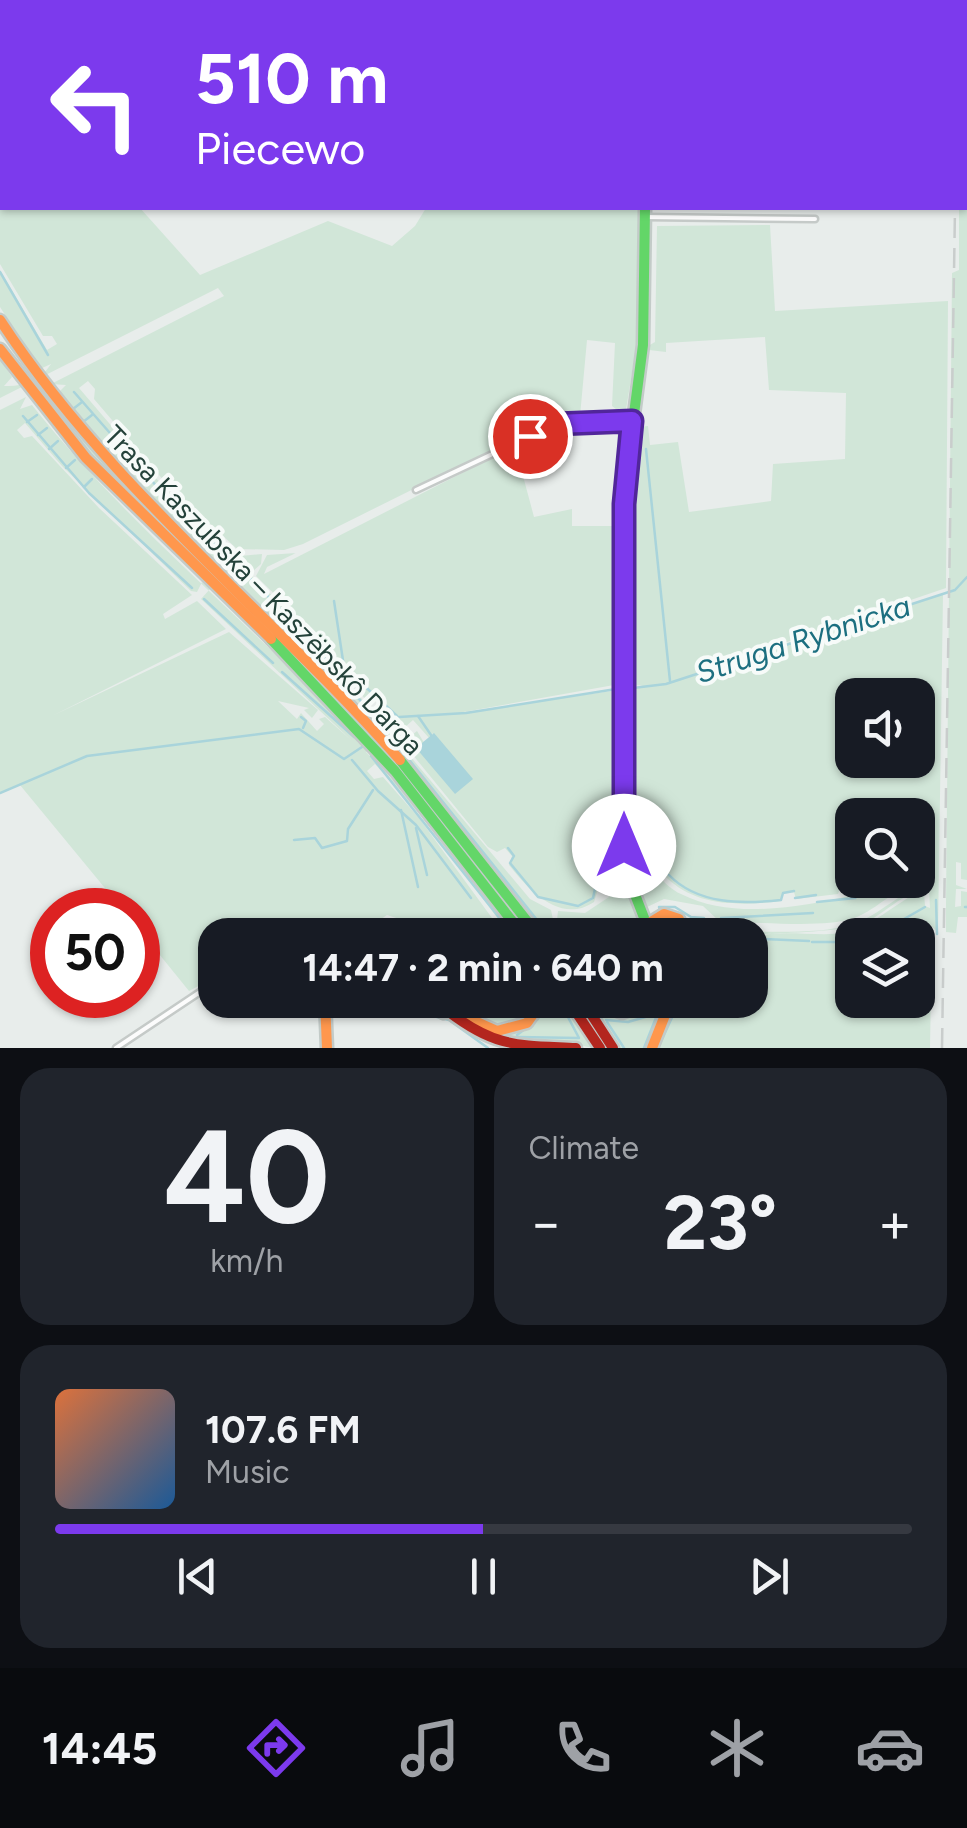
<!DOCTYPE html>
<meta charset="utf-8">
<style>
body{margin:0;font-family:Figtree,sans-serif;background:#20242c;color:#f1f3f6;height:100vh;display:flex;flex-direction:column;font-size:38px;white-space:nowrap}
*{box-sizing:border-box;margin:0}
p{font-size:32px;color:#9ea1a6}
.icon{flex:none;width:55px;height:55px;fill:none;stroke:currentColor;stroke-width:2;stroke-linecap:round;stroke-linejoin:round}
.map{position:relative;height:1048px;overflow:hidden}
.sheet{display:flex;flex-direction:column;gap:20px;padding:20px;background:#0d0f14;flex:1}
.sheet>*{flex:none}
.top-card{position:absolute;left:0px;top:0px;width:968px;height:210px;box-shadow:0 2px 8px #0004;background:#7c3aed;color:#fff;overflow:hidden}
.tools{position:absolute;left:835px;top:678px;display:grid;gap:20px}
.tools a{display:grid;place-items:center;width:100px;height:100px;border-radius:20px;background:#171b24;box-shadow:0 2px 8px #0004;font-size:50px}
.speed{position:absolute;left:30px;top:888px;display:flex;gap:20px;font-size:50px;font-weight:700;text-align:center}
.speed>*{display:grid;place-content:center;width:130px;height:130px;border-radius:50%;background:#171b24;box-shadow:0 2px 8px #0004;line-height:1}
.speed .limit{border:15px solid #d22;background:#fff;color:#111}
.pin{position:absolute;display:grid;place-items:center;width:85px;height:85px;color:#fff;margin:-42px;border:5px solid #fff;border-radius:50%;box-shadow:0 2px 10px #0007}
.me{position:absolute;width:110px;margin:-55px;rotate:0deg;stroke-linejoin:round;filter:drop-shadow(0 0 8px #0008)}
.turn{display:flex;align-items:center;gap:35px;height:210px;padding:0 30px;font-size:45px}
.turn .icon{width:130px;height:130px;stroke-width:2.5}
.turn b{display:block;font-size:70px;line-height:85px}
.big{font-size:75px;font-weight:700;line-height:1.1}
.sheet .card{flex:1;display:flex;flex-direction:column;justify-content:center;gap:15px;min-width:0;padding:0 35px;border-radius:30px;background:#20242c}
.sheet .dial{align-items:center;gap:0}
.dial b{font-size:130px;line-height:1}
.song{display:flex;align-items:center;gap:30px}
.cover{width:120px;height:120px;border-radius:15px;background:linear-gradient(135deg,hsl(20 70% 55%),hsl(210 70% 35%))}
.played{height:10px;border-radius:5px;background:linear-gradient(90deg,#7c3aed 50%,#363941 50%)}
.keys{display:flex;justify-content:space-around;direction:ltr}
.heat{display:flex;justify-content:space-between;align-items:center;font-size:55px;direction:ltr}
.sheet .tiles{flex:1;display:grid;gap:20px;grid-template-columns:1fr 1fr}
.card:last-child{grid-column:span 2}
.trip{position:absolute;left:198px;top:918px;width:570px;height:100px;border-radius:30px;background:#171b24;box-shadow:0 2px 8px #0004;font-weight:700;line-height:100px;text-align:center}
.dock{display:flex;height:160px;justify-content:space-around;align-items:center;background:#090b0e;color:#9ea1a6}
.dock .icon{width:70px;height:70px}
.dock .selected{color:#7c3aed}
.dock b{font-size:45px;color:#f1f3f6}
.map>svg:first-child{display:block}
.green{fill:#d1e6d8;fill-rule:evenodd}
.water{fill:#a9d4db}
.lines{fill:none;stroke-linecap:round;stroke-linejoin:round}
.stream{stroke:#a9d4db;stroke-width:2.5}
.street-casing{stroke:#c5cac8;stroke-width:9}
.fast-casing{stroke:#c3cbc8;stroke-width:15}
.slow-casing{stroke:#c3cbc8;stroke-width:15}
.jam-casing{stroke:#c3cbc8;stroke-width:15}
.street{stroke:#fcfcfc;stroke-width:4}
.fast{stroke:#63d668;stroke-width:10}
.slow{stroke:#ff974d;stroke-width:10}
.jam{stroke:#b3261e;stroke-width:10}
.rail{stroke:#c9cdcc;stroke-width:2.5;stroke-dasharray:20 10;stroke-linecap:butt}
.route-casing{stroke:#51269a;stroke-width:25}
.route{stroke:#7c3aed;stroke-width:18}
.labels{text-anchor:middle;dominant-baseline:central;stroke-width:8;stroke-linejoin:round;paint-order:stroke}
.street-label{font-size:28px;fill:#24423a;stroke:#f7fbf9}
.water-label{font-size:30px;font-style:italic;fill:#1c6f80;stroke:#f7fbf9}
</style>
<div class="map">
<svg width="967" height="1048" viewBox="0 0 967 1048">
<rect width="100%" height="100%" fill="#e8edeb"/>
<!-- green -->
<g class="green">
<path d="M0,0l108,2h-106v206h138l60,67 128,-54 64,25 23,-20 11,-18h213l-3,140 -11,68 -13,-10 3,-63 -28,-3 -7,76 -30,5 -247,123 -19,6 -47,-1 -72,-67 -71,-83 1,-10 -7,-8 -9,7 83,97 70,66 -14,13 8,6 14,-14 22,-2 -1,10 -11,10 64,63 6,13 53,62 8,-6 -6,-8 -9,2 -44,-52 -6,-13 -60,-59 11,-21 29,-2 122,-59 -151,73 -3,7 251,-128 19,71 38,-8v17h41l5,-102 5,1 -10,102 1,158 -156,28 175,-25 10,-3 -14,1 3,-212 6,-47 10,-1 2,19 28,-3 11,70 82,-11 2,-37 72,-5 1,-66 -77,-3 -4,-53 -99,6v9l-17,-2 -1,-4 7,-4 2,-116 113,-1 5,86 173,-10 -2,287 -191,65 188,-59 -5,338 -15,-13 -17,1 1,11 16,-7 9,7 -2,117h-274l19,-48h75l1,-61c31,-13 64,0 96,-7 27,-7 46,-27 70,-39l7,-1 1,14 5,2 -1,-19c-27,2 -45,27 -69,36 -17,7 -131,12 -138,7 38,-2 95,4 131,-8 28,-9 46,-33 75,-39l-1,-23 -6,1 2,17c-27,6 -44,29 -69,38 -32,11 -97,3 -134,4l-17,-16 -39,-7 -17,8 -16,-37 4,-5c21,2 28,21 46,29 51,26 119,13 173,1l-3,-10 -10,1 -3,8 -42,5 -2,-7 -10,1 -3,8c-40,5 -85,6 -115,-24l1,-14 -15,-12v-8l-14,9 21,7 3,10 -33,-12 -2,-92h-10l1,93 -14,12 -10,32c-34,23 -66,-13 -85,-37l3,-9 -7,-8 -8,4 -9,-5 -89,-109 6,-6 7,3 5,-4 38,63 -22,-61 -3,6 -17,-19 -19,17 136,162 21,11 5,24 10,-2 -1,-9 -8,-3 1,-9 27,2 24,-16 -2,-19 9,-12 22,53 -6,14 -86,2 -161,-203 -19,20 49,51 100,132h-5l-88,-118 -47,-53 -8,7 7,8 9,-2 36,41 73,100 -68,9 -37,-12 -20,14 -53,5 19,-7 -13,-1 -20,9h-85v42l-26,14 -51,-63v-18h-15l-103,-125 -20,8v-383l26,-13 -6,12 12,-4c96,121 219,218 324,331l2,7h5l17,-19 -214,-209 -108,-122 8,-8 -15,-1 173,-88 -6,-8 -218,110v-39l12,18 -8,9c19,1 36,-5 47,-22l-11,5 -40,-62v-37l47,80 10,-6 -5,-8h-9l-43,-72zM25,423l37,43 129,125 6,1 5,-10 8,7 -9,10 150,141 -26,-23 -6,2 5,5 -7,7 -16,-18 -4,6 -19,-18 31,7 -5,2 8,8 6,-8 -89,-78 -175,83 172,-86 -29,-28 -32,18 -2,-5 29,-19 -93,-87 -67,-72 -8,2 -7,-8zM852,695h66v65h-66zM852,815h66v65h-66zM852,935h66v65h-66z"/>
<polygon points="961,0 967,0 967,880 961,879 961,863 956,862 956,885 967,889 956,889 955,907 961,906 961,891 967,892 967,917 958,917 956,933 946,932 946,906 952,273 959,270 959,208 965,208 965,2"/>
<polygon points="44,394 128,491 369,731 93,464 38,397"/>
<path d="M468,1000h70c-17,27 -45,36 -70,10z"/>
<polygon points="547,1000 562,1000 593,1048 564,1042 508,1041 508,1035 530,1025"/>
<path d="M658,1002l6,4 -16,42h-28l-25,-39c23,13 43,9 63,-7z"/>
</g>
<!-- water -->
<polygon class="water" points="434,733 473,779 455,794 416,748"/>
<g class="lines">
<!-- stream -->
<g class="stream">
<polyline points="0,272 48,355"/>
<polyline points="74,392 173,505 224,553"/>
<polyline points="73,409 82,402"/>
<polyline points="23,416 89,493 192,588"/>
<polyline points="27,422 37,415"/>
<polyline points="83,422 92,415"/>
<polyline points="38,435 47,428"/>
<polyline points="49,449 58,441"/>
<polyline points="646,449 670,681"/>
<polyline points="66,468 75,460"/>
<polyline points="84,487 92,479"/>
<polyline points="237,565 303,632"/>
<polyline points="204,599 273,663"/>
<polyline points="334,601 344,667 397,716"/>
<polyline points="311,642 375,718"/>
<polyline points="282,672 354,737"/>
<polyline points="633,688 666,684 955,590 967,577"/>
<polyline points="418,716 431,735"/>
<polyline points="301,717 306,721 303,728"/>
<polyline points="365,728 368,731"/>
<polyline points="381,731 399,717 466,713 616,689"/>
<polyline points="391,737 549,935"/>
<polyline points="371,756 513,935"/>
<polyline points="352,760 378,791 416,825 471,898"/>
<polyline points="0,793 87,756 299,729 344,759 365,745"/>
<polyline points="427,799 432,806"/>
<polyline points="634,804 633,850 661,865"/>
<polyline points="401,810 418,887"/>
<polyline points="416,828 427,875"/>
<polyline points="294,840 315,838 322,848 347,841 348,829 373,790"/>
<polyline points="508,848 514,856 510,863 538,897 578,906 593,898 599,870 613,850"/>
<polyline points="918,862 924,860 926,852"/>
<path d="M669,875c29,30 74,29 112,25l2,-7 11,-2"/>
<polyline points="865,894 883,880"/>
<polyline points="795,898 816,895"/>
<polyline points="936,900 937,934"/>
<polyline points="817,902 855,898 863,892 864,880"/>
<polyline points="965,907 967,907"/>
<polyline points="660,911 659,907 675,907 691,917 704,918"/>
<polyline points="721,918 813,913"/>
<polyline points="382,924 426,933"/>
<polyline points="414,924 449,922"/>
<polyline points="729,931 729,935"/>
<polyline points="434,932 470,925"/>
<polyline points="704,934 704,935"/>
<polyline points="605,935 634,924"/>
<polyline points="876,935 925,907"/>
<polyline points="812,942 852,942"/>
<polyline points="750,943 764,939 809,941"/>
<polyline points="418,1000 429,1015 449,1020 488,1048"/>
<polyline points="600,1000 620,1007 636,1006"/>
<polyline points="606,1020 628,1022 656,1014"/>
<polyline points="607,1022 624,1048"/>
<polyline points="517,1035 538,1019 548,1000"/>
<polyline points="517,1037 579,1038 559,1000"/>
<polyline points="644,1048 657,1015"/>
<polyline points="658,1048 680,1000"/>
</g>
<defs>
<g id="street">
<polyline points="645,217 815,219"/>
<polyline points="416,490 556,424 632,421"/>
<polyline points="116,1048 215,982"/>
</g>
<g id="fast">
<polyline points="645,208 643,345 625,483 624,804 627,874 648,928"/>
<polyline points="271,639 395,771 523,935"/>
<polyline points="400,760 538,935"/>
<polyline points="427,1000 443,1013 461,1002"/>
</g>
<g id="slow">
<polyline points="646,0 646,2"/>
<path d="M0,320c109,167 269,291 400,440"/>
<polyline points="0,349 86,458 271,639"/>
<polyline points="648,935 651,922 664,914 679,919 684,935"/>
<polyline points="325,1000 327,1048"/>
<polyline points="590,1000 622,1013 653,1000"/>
<polyline points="462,1001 470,1019 497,1031 527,1023 543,1000"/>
<polyline points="652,1048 671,1000"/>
</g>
<g id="jam">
<polyline points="335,935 378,935"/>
<polyline points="568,1000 600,1048"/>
<polyline points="582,1000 613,1048"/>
<path d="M449,1012c47,36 69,33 127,36"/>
</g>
</defs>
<!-- street casing -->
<use href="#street" class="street-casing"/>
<!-- fast casing -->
<use href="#fast" class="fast-casing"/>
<!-- slow casing -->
<use href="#slow" class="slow-casing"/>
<!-- jam casing -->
<use href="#jam" class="jam-casing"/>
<!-- street -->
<use href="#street" class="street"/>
<!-- fast -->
<use href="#fast" class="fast"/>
<!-- slow -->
<use href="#slow" class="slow"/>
<!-- jam -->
<use href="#jam" class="jam"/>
<!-- rail -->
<g class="rail">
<polyline points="958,2 959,0"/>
<polyline points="942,1048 955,208"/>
</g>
</g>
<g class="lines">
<defs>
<polyline id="route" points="530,436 556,424 632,421 624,504 624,846"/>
</defs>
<!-- route casing -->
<use href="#route" class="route-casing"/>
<!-- route -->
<use href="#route" class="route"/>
</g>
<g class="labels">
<!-- street labels -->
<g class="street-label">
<text transform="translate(264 590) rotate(46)">Trasa Kaszubska – Kaszëbskô Darga</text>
</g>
<!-- water labels -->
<g class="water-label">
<text transform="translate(803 639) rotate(-18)">Struga Rybnicka</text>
</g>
</g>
</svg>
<div class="tools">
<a><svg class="icon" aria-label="sound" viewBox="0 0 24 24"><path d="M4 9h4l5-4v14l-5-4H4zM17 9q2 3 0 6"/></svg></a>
<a><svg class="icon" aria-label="search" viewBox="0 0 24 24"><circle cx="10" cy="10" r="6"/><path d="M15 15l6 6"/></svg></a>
<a><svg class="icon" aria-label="layers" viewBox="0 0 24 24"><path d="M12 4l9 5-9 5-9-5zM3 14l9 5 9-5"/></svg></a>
</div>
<div class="speed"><div class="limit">50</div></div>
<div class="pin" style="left:530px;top:436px;background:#d93025"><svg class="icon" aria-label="arrive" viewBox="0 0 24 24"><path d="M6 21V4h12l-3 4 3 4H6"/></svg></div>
<svg class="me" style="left:624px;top:846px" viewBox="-20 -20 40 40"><circle r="19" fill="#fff"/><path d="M0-13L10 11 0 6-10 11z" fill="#7c3aed"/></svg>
<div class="trip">14:47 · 2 min · 640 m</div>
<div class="top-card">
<div class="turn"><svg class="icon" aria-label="left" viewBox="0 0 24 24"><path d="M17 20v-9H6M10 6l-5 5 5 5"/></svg><div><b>510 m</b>Piecewo</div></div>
</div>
</div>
<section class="sheet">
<div class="tiles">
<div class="card dial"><b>40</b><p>km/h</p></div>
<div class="card"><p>Climate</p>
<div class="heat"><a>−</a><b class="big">23°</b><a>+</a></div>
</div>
<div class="card">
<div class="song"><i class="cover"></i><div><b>107.6 FM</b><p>Music</p></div></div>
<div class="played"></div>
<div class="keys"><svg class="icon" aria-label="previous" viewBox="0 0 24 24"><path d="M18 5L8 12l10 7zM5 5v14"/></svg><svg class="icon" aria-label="pause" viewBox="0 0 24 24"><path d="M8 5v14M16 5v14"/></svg><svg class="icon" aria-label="next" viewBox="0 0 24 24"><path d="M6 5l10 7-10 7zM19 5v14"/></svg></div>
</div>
</div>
</section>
<nav class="dock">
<b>14:45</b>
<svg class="icon selected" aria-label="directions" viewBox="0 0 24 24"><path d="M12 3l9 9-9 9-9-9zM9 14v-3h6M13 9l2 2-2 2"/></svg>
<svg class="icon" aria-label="music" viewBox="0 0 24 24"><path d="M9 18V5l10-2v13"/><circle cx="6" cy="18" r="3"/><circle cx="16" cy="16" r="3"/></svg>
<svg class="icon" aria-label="phone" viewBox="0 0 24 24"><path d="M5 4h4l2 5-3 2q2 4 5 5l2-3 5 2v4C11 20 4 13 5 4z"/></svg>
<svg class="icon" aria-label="climate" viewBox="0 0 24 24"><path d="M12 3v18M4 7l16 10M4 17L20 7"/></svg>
<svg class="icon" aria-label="car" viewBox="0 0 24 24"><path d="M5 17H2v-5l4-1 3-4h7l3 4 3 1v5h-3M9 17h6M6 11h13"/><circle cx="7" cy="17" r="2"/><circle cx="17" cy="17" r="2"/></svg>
</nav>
